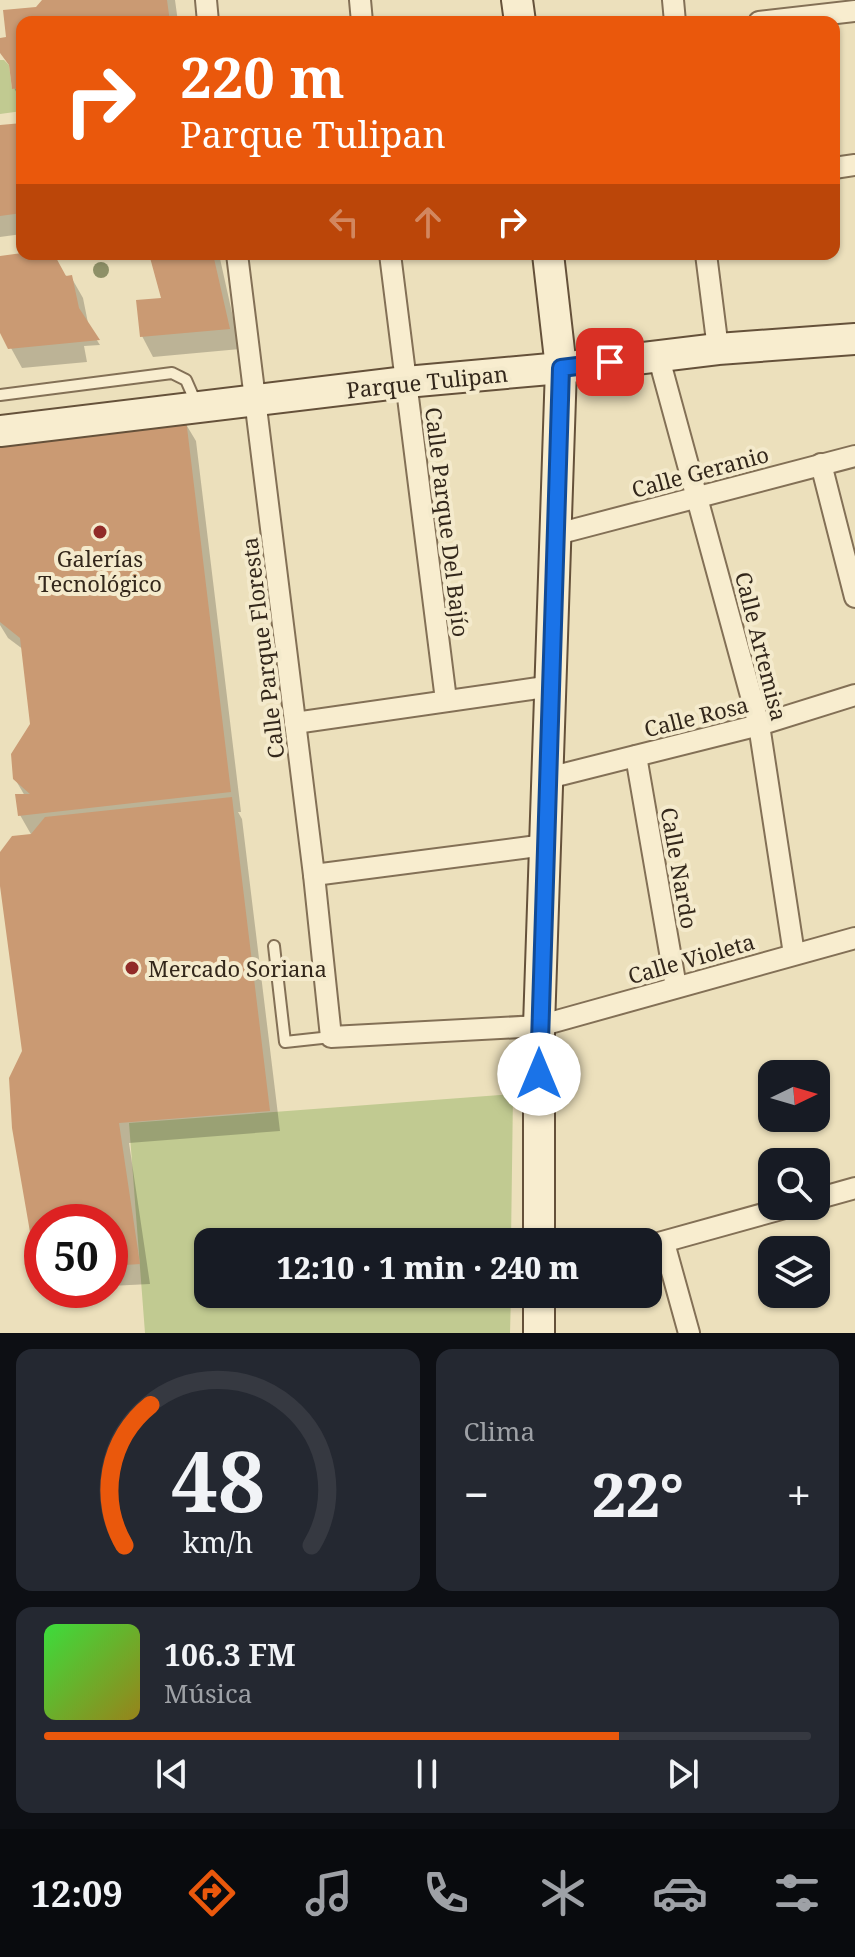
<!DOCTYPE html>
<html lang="es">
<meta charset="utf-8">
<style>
body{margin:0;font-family:"Noto Serif",serif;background:#242831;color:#f1f3f6;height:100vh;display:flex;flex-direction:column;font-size:30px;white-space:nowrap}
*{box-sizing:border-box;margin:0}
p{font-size:26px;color:#9ea1a6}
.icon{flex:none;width:44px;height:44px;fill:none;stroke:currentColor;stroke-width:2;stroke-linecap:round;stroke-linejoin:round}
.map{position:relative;height:1333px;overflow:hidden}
.side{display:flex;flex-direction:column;gap:16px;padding:16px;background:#0d0f14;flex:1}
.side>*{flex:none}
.guide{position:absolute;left:16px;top:16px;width:824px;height:244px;border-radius:16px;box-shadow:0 2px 6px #0004;background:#ea580c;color:#fff;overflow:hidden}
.needle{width:52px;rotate:85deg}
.fabs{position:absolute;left:758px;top:1060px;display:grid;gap:16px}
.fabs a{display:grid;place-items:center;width:72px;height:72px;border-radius:16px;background:#171b24;box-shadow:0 2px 6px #0004;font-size:40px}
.speed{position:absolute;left:24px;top:1204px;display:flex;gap:16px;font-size:40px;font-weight:700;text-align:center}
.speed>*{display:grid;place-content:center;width:104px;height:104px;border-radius:50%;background:#171b24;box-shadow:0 2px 6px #0004;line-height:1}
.speed .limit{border:12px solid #d22;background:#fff;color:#111}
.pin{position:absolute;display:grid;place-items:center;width:68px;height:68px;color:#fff;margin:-34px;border-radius:16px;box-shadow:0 4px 12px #0006}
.me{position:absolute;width:88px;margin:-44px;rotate:0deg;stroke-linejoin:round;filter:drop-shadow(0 0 6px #0008)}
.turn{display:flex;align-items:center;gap:28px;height:168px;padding:0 32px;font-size:36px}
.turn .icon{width:104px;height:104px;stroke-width:2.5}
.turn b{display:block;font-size:56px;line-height:68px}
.lanes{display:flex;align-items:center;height:76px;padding:0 32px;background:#0003;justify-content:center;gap:40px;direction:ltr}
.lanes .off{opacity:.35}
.big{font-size:60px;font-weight:800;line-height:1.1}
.side .widget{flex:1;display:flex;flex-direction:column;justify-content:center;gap:12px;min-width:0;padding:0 28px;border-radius:16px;background:#242831}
.side .dial{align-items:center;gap:0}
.dial svg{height:208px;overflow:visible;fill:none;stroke:#363941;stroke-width:7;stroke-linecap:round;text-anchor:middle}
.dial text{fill:#f1f3f6;stroke:none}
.song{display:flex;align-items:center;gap:24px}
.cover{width:96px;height:96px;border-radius:12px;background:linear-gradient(135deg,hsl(120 70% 55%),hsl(50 70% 35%))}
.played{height:8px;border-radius:4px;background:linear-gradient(90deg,#ea580c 75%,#363941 75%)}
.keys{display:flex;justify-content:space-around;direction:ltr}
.heat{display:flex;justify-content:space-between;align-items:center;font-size:44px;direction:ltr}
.side .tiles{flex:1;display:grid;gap:16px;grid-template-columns:1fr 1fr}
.widget:last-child{grid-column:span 2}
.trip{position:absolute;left:194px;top:1228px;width:468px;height:80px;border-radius:16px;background:#171b24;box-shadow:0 2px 6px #0004;font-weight:800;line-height:80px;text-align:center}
.tabs{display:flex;height:128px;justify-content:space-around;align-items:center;background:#090b0e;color:#9ea1a6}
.tabs .icon{width:56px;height:56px}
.tabs .current{color:#ea580c}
.tabs b{font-size:36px;color:#f1f3f6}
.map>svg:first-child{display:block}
.green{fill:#c1ca91}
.shadow{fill:#0003}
.building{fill:#ca9a73}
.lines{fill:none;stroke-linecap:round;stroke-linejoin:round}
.service-casing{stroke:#837056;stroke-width:14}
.minor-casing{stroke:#837056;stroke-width:24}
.secondary-casing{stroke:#65513a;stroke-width:34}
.service{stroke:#f8edcf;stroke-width:10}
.minor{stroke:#f8edcf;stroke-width:20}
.secondary{stroke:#f8edcf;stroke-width:30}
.tree{fill:#8e9067}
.route-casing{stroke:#114b97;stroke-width:20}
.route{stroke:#1a73e8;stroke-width:14}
.poi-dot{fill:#912b28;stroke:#f4eacc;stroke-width:3}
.labels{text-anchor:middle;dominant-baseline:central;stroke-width:8;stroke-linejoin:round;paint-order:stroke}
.street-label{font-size:22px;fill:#33271b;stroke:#f4eacc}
.poi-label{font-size:22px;fill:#33271b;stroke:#f4eacc}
</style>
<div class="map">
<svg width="855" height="1333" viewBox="0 0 855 1333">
<rect width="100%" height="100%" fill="#ece0bc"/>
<!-- green -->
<g class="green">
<polygon points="0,60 4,60 9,65 12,89 22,88 22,111 0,114"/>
<polygon points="513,1094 511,1242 208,1242 208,1294 511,1294 510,1333 145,1333 129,1123"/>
</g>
<!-- shadow -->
<g class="shadow">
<polygon points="46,0 175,0 178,22 22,22 22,102 14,88 5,12 37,9"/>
<polygon points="22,125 22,234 0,237 0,127"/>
<polygon points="151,254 219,254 240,349 153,357 142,336 163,299"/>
<polygon points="0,258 71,277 83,298 89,328 100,345 84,346 87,362 22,368 0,328"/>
<polygon points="184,421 196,441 241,812 238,812 242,819 280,1131 129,1143 150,1284 110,1286 110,1222 42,1222 42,1249 32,1231 24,1051 0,856 32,836 20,815 25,796 15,779 32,725 24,650 8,638 0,625 0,444"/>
</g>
<!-- building -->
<g class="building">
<polygon points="42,0 167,0 170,22 22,22 22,88 12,89 9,65 0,53 0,38 6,37 3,10 36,7"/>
<polygon points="22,123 22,213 0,216 0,125"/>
<polygon points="22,253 54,254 66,276 72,275 79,308 100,340 8,349 0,333 0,256"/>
<polygon points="149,254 213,254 230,329 140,337 136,300 161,298"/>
<polygon points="186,419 231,792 18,816 15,794 30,794 13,779 11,754 30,724 20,638 0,622 0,442"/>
<polygon points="232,797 270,1111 119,1123 140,1264 110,1266 110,1222 42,1222 42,1242 30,1232 12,1128 9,1078 22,1051 0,886 0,852 12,836 31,834 45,817"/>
</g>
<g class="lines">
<defs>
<g id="service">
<polyline points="0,395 172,373 186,380 197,405"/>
<polyline points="274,946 285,1042 331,1037"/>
</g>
<g id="minor">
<polyline points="206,0 208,22"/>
<polyline points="360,0 362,22"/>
<polyline points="673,0 675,22"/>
<polyline points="759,22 855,11"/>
<polyline points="834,168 855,165"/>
<polyline points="237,254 314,875 331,1037 539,1026 855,938"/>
<polyline points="390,254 446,700"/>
<polyline points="706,254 718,349"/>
<polyline points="658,355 759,725 794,954"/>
<polyline points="821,464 855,597"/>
<polyline points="557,534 855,456"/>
<polyline points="295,723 552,686"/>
<polyline points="636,756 676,987"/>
<polyline points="548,778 759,725 855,695"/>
<polyline points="314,875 545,845"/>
<polyline points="816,1199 855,1188"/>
<polyline points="664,1243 689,1333"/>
<polyline points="648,1246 792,1206"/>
</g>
<g id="secondary">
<polyline points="517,0 520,22"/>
<polyline points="0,431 406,382 561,368 718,349 855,339"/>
<polyline points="539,1242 539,1026 561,368 548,254"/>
<polyline points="539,1333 539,1294"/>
</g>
</defs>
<!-- service casing -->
<use href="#service" class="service-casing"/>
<!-- minor casing -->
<use href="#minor" class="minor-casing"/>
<!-- secondary casing -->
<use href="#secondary" class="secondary-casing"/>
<!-- service -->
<use href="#service" class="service"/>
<!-- minor -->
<use href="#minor" class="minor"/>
<!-- secondary -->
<use href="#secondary" class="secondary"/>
</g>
<!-- trees -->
<circle class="tree" cx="101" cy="270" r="8"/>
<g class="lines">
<defs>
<polyline id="route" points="539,1074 561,368 610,362"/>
</defs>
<!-- route casing -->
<use href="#route" class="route-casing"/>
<!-- route -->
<use href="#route" class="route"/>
</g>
<!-- markers -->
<g class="poi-dot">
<circle cx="100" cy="532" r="8"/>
<circle cx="132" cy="968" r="8"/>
</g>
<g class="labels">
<!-- street labels -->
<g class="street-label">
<text transform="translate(427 381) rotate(-6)">Parque Tulipan</text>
<text transform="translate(700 471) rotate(-15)">Calle Geranio</text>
<text transform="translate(448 522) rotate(83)">Calle Parque Del Bajío</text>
<text transform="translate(762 646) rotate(76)">Calle Artemisa</text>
<text transform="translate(262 648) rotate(-97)">Calle Parque Floresta</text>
<text transform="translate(696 716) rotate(-14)">Calle Rosa</text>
<text transform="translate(680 868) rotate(80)">Calle Nardo</text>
<text transform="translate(691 958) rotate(-16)">Calle Violeta</text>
</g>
<!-- poi labels -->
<g class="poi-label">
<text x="100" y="558">Galerías<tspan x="100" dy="25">Tecnológico</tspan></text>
<text x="148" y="968" text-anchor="start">Mercado Soriana</text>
</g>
</g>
</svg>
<div class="fabs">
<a><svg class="needle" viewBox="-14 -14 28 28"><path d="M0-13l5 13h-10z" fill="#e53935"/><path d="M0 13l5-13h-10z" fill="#9ea1a6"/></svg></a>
<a><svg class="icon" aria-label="search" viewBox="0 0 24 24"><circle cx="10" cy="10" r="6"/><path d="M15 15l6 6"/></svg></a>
<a><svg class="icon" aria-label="layers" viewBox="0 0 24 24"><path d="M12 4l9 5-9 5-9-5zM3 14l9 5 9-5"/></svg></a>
</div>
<div class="speed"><div class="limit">50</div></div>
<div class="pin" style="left:610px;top:362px;background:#d93025"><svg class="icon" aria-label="arrive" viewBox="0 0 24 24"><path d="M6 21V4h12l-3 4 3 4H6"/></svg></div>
<svg class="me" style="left:539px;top:1074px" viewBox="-20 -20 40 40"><circle r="19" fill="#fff"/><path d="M0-13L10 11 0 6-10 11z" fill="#1a73e8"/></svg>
<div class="trip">12:10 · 1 min · 240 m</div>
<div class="guide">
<div class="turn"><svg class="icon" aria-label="right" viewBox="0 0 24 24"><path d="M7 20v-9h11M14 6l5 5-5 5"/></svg><div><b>220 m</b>Parque Tulipan</div></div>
<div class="lanes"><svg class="icon off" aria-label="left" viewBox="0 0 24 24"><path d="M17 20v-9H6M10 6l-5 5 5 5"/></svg><svg class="icon off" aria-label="ahead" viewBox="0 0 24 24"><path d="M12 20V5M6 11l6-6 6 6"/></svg><svg class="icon" aria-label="right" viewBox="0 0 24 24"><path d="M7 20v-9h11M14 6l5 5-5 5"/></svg></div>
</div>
</div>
<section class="side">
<div class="tiles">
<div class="widget dial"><svg viewBox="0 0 100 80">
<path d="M14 69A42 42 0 1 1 86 69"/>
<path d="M14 69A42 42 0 0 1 24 15" stroke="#ea580c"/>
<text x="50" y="56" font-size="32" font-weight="700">48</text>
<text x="50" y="72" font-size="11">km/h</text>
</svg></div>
<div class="widget"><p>Clima</p>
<div class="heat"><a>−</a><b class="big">22°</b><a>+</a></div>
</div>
<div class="widget">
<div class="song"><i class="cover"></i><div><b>106.3 FM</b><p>Música</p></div></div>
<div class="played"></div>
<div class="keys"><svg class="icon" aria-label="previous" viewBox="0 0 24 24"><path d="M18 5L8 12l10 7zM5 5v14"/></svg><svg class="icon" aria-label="pause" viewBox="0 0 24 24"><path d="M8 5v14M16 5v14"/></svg><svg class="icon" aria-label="next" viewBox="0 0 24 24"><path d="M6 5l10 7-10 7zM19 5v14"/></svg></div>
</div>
</div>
</section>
<nav class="tabs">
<b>12:09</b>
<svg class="icon current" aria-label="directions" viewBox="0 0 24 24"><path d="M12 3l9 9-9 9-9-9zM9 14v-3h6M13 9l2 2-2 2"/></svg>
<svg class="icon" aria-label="music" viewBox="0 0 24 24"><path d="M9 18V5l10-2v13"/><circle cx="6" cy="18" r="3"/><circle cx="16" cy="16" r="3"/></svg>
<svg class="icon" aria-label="phone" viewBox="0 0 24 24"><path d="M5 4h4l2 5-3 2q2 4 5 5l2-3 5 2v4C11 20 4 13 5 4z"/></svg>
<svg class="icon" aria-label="climate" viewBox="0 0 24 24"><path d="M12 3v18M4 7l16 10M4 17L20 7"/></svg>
<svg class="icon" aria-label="car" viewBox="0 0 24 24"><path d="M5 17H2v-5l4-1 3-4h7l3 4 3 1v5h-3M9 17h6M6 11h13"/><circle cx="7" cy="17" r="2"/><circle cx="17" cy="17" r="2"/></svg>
<svg class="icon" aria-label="filters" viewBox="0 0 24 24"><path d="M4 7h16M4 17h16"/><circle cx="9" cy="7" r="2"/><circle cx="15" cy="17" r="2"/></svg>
</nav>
